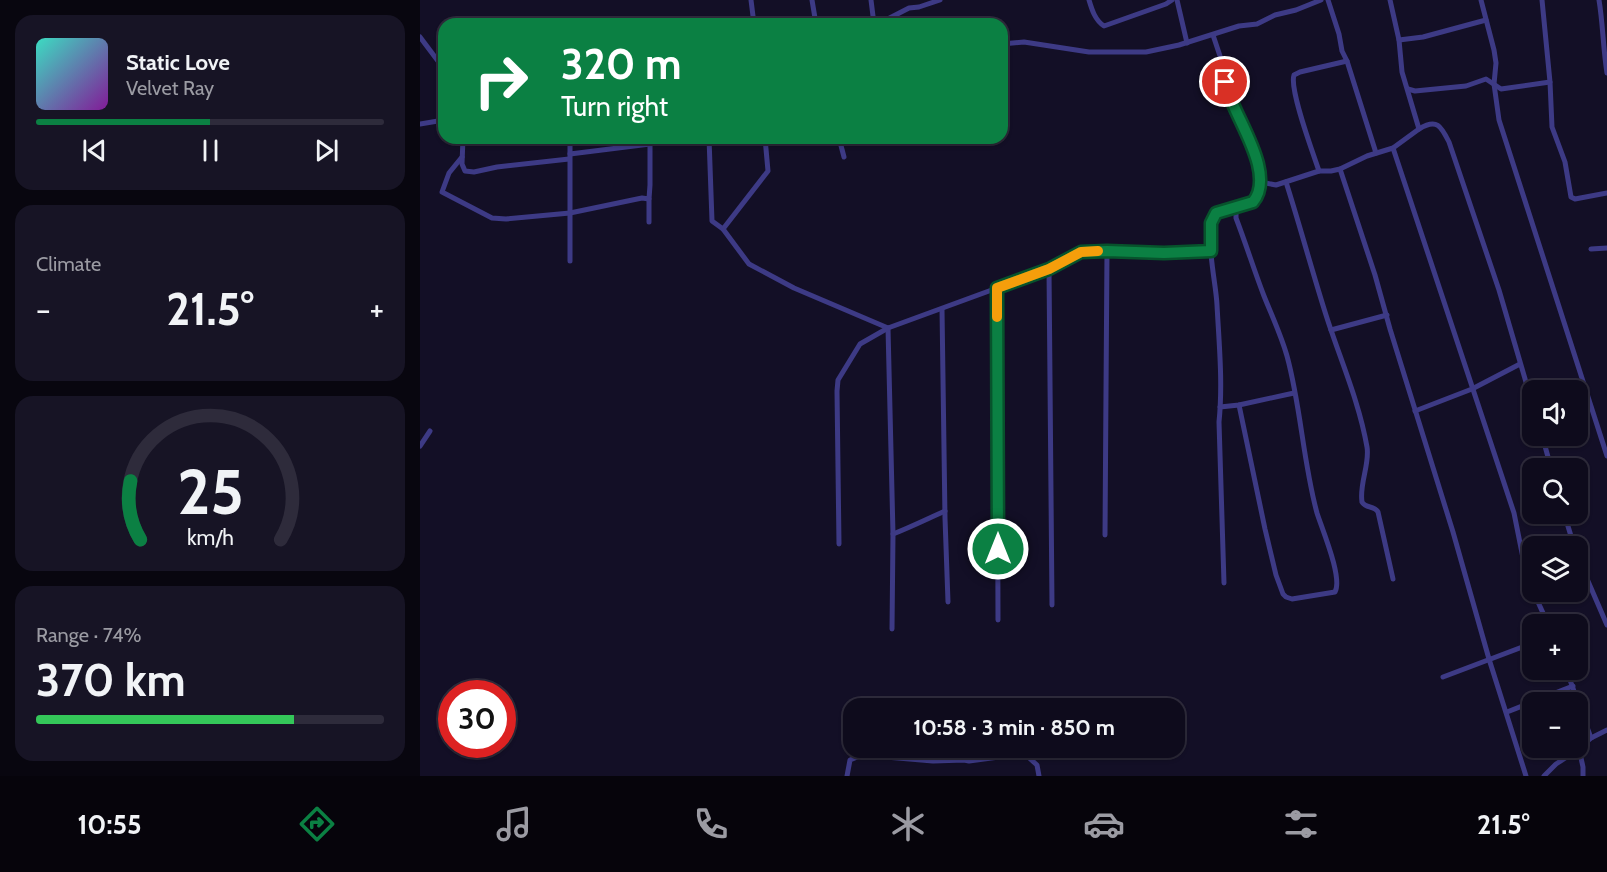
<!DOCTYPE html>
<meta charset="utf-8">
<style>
body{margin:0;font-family:Cabin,sans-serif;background:#171425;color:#f1f3f6;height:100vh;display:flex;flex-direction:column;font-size:22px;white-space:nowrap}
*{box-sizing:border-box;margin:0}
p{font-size:20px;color:#9b9ba3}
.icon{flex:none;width:33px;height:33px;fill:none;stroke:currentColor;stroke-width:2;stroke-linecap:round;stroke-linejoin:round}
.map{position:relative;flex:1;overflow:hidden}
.sheet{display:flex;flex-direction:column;gap:15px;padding:15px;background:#08060f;width:420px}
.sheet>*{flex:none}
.top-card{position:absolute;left:18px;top:18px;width:570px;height:126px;border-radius:18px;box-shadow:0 2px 4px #0004,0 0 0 2px #2e2b3b;background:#0b8043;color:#fff;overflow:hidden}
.tools{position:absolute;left:1102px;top:380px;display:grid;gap:12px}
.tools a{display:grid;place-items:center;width:66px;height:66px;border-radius:12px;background:#0e0b1c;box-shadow:0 2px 4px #0004,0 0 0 2px #2e2b3b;font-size:30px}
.speed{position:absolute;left:18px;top:680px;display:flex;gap:12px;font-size:30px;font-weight:700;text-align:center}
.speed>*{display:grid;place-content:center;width:78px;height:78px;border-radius:50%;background:#0e0b1c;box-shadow:0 2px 4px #0004,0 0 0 2px #2e2b3b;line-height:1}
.speed .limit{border:9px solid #d22;background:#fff;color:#111}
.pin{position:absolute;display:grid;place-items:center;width:51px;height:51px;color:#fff;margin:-26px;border:3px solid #fff;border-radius:50%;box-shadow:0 2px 6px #0007}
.me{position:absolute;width:66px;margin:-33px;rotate:0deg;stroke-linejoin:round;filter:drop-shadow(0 0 4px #0008)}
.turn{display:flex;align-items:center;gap:21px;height:126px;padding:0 24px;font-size:27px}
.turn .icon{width:78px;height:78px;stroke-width:2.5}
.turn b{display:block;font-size:42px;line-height:51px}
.big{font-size:45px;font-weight:800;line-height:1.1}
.sheet .card{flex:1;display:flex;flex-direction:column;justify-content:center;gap:9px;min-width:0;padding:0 21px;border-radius:18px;background:#171425}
.sheet .dial{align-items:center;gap:0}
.dial svg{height:156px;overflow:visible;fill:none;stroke:#2e2b3b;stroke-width:7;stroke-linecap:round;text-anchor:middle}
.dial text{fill:#f1f3f6;stroke:none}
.song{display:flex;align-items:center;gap:18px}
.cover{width:72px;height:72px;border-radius:9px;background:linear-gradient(135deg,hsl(170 70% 55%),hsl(290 70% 35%))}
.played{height:6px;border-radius:3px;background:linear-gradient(90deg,#0b8043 50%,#2e2b3b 50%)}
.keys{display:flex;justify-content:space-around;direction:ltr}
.heat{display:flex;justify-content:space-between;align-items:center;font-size:33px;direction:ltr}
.charge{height:9px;border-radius:4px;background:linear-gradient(90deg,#34c759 74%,#2e2b3b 0)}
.trip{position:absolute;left:423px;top:698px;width:342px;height:60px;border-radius:18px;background:#0e0b1c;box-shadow:0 2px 4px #0004,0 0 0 2px #2e2b3b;font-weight:800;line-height:60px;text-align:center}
.dock{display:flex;height:96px;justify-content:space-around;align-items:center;background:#06040b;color:#9b9ba3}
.dock .icon{width:42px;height:42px}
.dock .current{color:#0b8043}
.dock b{font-size:27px;color:#f1f3f6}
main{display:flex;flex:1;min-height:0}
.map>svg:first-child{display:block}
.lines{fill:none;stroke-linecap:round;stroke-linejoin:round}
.minor{stroke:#3d3a85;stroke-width:5}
.route-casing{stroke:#07532c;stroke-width:15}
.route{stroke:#0b8043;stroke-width:10}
.slow{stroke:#f59e0b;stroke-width:10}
</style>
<main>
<section class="sheet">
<div class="card">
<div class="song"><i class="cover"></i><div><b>Static Love</b><p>Velvet Ray</p></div></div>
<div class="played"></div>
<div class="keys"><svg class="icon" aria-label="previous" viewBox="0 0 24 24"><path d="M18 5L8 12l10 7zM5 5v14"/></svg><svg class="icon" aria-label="pause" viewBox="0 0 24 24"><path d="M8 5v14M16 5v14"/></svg><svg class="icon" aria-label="next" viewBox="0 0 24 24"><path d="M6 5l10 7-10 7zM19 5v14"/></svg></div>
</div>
<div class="card"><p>Climate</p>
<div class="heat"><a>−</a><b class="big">21.5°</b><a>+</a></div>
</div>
<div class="card dial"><svg viewBox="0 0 100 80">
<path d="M14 69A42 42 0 1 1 86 69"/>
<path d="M14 69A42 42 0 0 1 9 39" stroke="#0b8043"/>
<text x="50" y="56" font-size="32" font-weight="700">25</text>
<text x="50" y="72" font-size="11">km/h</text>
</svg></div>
<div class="card"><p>Range · 74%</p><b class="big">370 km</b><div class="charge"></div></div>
</section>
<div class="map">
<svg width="1187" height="776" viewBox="0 0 1187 776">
<rect width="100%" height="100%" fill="#130f26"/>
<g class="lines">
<!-- minor -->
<g class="minor">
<polyline points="331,0 334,24"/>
<polyline points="392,0 396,24"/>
<polyline points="451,0 454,24"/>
<path d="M669,0c3,10 6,20 15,26l62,-22 6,-4"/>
<polyline points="757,0 767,43"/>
<polyline points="1061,0 1074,50 1076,63 1074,84 1079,120 1187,456"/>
<polyline points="1122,0 1130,82 1132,127 1145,162 1151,197 1155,199 1187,193"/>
<path d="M1179,0c4,24 4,48 8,73"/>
<polyline points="458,24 489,8 499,7 520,0"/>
<path d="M793,35l8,24 1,11 9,31 26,57 4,21 -2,12 -6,11 -37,11c-13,19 0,68 1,92 2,38 6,78 2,117l5,161"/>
<polyline points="0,37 21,65 24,72"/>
<polyline points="979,40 1003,37 1066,20"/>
<polyline points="582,44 604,42 669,52 726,52 759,45 819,26 837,24 855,15 876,10 901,0"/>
<polyline points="927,61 956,153"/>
<polyline points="988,89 995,91 1046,86 1066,79 1081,89 1130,82"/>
<polyline points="0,124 24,120"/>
<path d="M999,129c18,-11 22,-3 30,13l50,148 34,116"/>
<polyline points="43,138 42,164 45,171 54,172 77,167 149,159"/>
<polyline points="289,138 292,221 303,229 329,264 374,288 468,328"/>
<polyline points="419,138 424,157"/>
<polyline points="973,148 1094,513 1106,573 1113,590"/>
<polyline points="150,154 230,144"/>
<polyline points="42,157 29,173 22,192 72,218 86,219 150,213 222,198 229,199 230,185 230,138"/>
<polyline points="920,169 955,275 970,329 1033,532 1069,659 1106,776"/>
<polyline points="899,171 911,171 920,169 947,156 973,148 999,129 982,72 979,40 970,0"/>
<path d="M840,182l16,3 43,-14c-6,-18 -30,-82 -25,-96l6,-3 47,-11 -5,-10 -3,-17 -11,-34"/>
<path d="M866,182c14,44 26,89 40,133 14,44 33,86 41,132 3,17 -8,37 -5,55 4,7 12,3 16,10l15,67"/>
<polyline points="229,199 229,222"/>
<polyline points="303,229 348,171 345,138"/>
<polyline points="1171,249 1187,248"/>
<polyline points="150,261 150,138"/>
<polyline points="629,269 632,605"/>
<polyline points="577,288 578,620"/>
<polyline points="522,309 525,518 528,602"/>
<polyline points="468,328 473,534 472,629"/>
<polyline points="911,330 967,315"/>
<path d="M819,405l26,124 11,46 7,19 3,3 6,2 43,-7c8,-14 -13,-63 -18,-79 -14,-51 -16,-106 -30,-157 -6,-21 -15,-40 -23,-60 -10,-26 -18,-52 -28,-78v-8l4,-4"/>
<polyline points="800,407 819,405 874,393"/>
<polyline points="995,411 1052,389 1100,364"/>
<polyline points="1122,435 1131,468"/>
<polyline points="0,446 10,431"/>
<polyline points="1144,513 1154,546"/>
<path d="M473,534c18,-7 34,-15 52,-23"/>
<polyline points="685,535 687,251"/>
<polyline points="419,544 417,391 418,380 440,344 468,328 629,269 661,252 687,251 744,253 791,251"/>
<polyline points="1158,558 1187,625"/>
<polyline points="1113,591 1128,624"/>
<polyline points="1146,669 1171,738"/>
<polyline points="1023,677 1113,643"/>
<polyline points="1087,712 1153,686"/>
<polyline points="1159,749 1163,767 1163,776"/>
<polyline points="427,776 430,760 442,755 513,761 544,760 549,761 594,755 606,755 617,765 619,776"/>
<polyline points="1124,776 1136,764 1159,749 1171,738 1187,730"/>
</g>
</g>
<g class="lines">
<defs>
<path id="route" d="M578,549l-1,-261 52,-19 32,-17 26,-1 57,2 47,-2v-28l5,-10 37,-11c21,-25 -10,-73 -20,-98 -3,-7 -5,-15 -8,-22"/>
</defs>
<!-- route casing -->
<use href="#route" class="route-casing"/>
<!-- route -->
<use href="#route" class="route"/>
<!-- slow -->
<polyline class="slow" points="577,317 577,288 629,269 661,252 678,251"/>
</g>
</svg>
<div class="tools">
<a><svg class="icon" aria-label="sound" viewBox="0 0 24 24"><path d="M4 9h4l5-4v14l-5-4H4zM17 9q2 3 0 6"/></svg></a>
<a><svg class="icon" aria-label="search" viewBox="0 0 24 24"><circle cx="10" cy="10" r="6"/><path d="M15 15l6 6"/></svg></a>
<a><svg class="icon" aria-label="layers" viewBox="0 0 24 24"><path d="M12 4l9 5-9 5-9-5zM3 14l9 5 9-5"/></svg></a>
<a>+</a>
<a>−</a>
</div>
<div class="speed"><div class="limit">30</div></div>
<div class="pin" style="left:805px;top:82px;background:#d93025"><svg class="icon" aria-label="arrive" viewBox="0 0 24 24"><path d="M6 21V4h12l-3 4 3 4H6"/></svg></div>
<svg class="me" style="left:578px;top:549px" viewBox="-20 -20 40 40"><circle r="17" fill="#0b8043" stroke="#fff" stroke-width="3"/><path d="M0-11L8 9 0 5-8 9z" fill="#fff"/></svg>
<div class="trip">10:58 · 3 min · 850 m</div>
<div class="top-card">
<div class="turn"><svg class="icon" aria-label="right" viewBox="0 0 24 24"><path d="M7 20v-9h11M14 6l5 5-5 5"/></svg><div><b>320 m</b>Turn right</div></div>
</div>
</div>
</main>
<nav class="dock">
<b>10:55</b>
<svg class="icon current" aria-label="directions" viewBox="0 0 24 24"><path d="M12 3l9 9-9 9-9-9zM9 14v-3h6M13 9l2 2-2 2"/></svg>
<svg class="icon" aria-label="music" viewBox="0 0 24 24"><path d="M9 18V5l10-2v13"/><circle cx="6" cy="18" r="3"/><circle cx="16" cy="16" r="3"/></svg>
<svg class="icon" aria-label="phone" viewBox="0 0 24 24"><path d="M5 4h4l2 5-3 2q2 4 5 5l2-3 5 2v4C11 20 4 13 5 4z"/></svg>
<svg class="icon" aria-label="climate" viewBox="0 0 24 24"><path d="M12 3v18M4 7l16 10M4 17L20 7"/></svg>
<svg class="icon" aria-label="car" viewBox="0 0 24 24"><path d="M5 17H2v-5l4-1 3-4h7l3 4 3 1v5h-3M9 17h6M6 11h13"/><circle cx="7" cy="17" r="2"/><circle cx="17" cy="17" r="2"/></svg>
<svg class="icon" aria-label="filters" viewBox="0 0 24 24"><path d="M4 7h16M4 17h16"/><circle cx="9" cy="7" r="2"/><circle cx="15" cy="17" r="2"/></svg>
<b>21.5°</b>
</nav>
